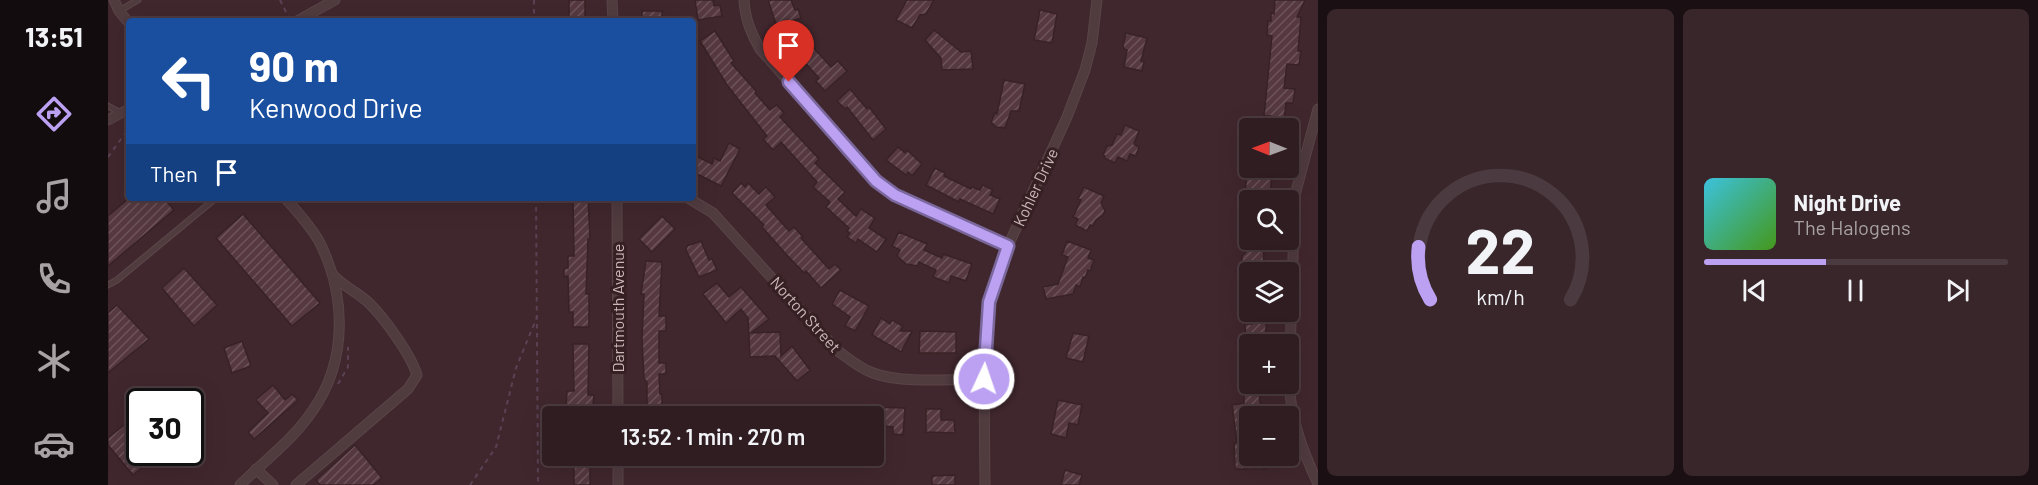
<!DOCTYPE html>
<meta charset="utf-8">
<style>
body{margin:0;font-family:Barlow,sans-serif;background:#38262a;color:#f1f3f6;height:100vh;display:flex;flex-direction:column;font-size:22px;white-space:nowrap}
*{box-sizing:border-box;margin:0}
p{font-size:20px;color:#a8a2a5}
.icon{flex:none;width:33px;height:33px;fill:none;stroke:currentColor;stroke-width:2;stroke-linecap:round;stroke-linejoin:round}
.map{position:relative;flex:1;overflow:hidden}
.drawer{display:flex;flex-direction:column;gap:9px;padding:9px;background:#1a1013;width:720px}
.drawer>*{flex:none}
.hud{position:absolute;left:18px;top:18px;width:570px;height:183px;border-radius:6px;box-shadow:0 6px 24px #0002,0 0 0 2px #4b3b40;background:#1a4fa0;color:#fff;overflow:hidden}
.needle{width:39px;rotate:271deg}
.controls{position:absolute;left:1131px;top:118px;display:grid;gap:12px}
.controls a{display:grid;place-items:center;width:60px;height:60px;border-radius:6px;background:#301d22;box-shadow:0 6px 24px #0002,0 0 0 2px #4b3b40;font-size:30px}
.speed{position:absolute;left:18px;top:388px;display:flex;gap:12px;font-size:30px;font-weight:700;text-align:center}
.speed>*{display:grid;place-content:center;width:78px;height:78px;border-radius:50%;background:#301d22;box-shadow:0 6px 24px #0002,0 0 0 2px #4b3b40;line-height:1}
.speed .limit{border:3px solid #111;border-radius:9px;background:#fff;color:#111}
.pin{position:absolute;display:grid;place-items:center;width:51px;height:51px;color:#fff;margin:-62px -26px;border-radius:50% 50% 50% 0;rotate:-45deg;box-shadow:0 0 6px #0007}
.pin .icon{rotate:45deg}
.me{position:absolute;width:66px;margin:-33px;rotate:3deg;stroke-linejoin:round;filter:drop-shadow(0 0 4px #0008)}
.turn{display:flex;align-items:center;gap:21px;height:126px;padding:0 24px;font-size:27px}
.turn .icon{width:78px;height:78px;stroke-width:2.5}
.turn b{display:block;font-size:42px;line-height:51px}
.then{display:flex;align-items:center;height:57px;padding:0 24px;background:#0003;gap:12px;font-size:22px}
.drawer .card{flex:1;display:flex;flex-direction:column;justify-content:center;gap:9px;min-width:0;padding:0 21px;border-radius:9px;background:#38262a}
.drawer .dial{align-items:center;gap:0}
.dial svg{height:156px;overflow:visible;fill:none;stroke:#4b3b40;stroke-width:7;stroke-linecap:round;text-anchor:middle}
.dial text{fill:#f1f3f6;stroke:none}
.song{display:flex;align-items:center;gap:18px}
.cover{width:72px;height:72px;border-radius:9px;background:linear-gradient(135deg,hsl(190 70% 55%),hsl(100 70% 35%))}
.played{height:6px;border-radius:3px;background:linear-gradient(90deg,#bca0f2 40%,#4b3b40 40%)}
.keys{display:flex;justify-content:space-around;direction:ltr}
.drawer .tiles{flex:1;display:grid;gap:9px;grid-template-columns:repeat(2,1fr)}
.trip{position:absolute;left:434px;top:406px;width:342px;height:60px;border-radius:6px;background:#301d22;box-shadow:0 6px 24px #0002,0 0 0 2px #4b3b40;font-weight:600;line-height:60px;text-align:center}
main{display:flex;flex:1;min-height:0}
.tab-bar{display:flex;flex-direction:column;width:108px;justify-content:space-around;align-items:center;background:#130c0e;color:#a8a2a5}
.tab-bar .icon{width:42px;height:42px}
.tab-bar .selected{color:#bca0f2}
.tab-bar b{font-size:27px;color:#f1f3f6}
.map>svg:first-child{display:block}
.building{fill:url(#building-hatch);stroke:#382226;stroke-width:1.5}
.lines{fill:none;stroke-linecap:round;stroke-linejoin:round}
.service-casing{stroke:#5a4548;stroke-width:7}
.minor-casing{stroke:#5a4548;stroke-width:11}
.path{stroke:#594253;stroke-width:2;stroke-dasharray:4.5 4.5;stroke-linecap:butt}
.service{stroke:#503b3f;stroke-width:4.5}
.minor{stroke:#503b3f;stroke-width:9}
.route-casing{stroke:#7a689d;stroke-width:15}
.route{stroke:#bca0f2;stroke-width:10}
.labels{text-anchor:middle;dominant-baseline:central;stroke-width:6;stroke-linejoin:round;paint-order:stroke}
.street-label{font-size:16px;fill:#cbb8bb;stroke:#362024}
</style>
<main>
<nav class="tab-bar">
<b>13:51</b>
<svg class="icon selected" aria-label="directions" viewBox="0 0 24 24"><path d="M12 3l9 9-9 9-9-9zM9 14v-3h6M13 9l2 2-2 2"/></svg>
<svg class="icon" aria-label="music" viewBox="0 0 24 24"><path d="M9 18V5l10-2v13"/><circle cx="6" cy="18" r="3"/><circle cx="16" cy="16" r="3"/></svg>
<svg class="icon" aria-label="phone" viewBox="0 0 24 24"><path d="M5 4h4l2 5-3 2q2 4 5 5l2-3 5 2v4C11 20 4 13 5 4z"/></svg>
<svg class="icon" aria-label="climate" viewBox="0 0 24 24"><path d="M12 3v18M4 7l16 10M4 17L20 7"/></svg>
<svg class="icon" aria-label="car" viewBox="0 0 24 24"><path d="M5 17H2v-5l4-1 3-4h7l3 4 3 1v5h-3M9 17h6M6 11h13"/><circle cx="7" cy="17" r="2"/><circle cx="17" cy="17" r="2"/></svg>
</nav>
<div class="map">
<svg width="1210" height="485" viewBox="0 0 1210 485">
<defs>
<pattern id="building-hatch" width="6" height="6" patternUnits="userSpaceOnUse" patternTransform="scale(1.5)"><rect width="6" height="6" fill="#563940"/><path d="M-1 1l2-2M0 6l6-6M5 7l2-2" fill="none" stroke="#6d545a"/></pattern>
</defs>
<rect width="100%" height="100%" fill="#40272d"/>
<!-- building -->
<g class="building">
<polygon points="461,0 477,0 477,20 461,21"/>
<polygon points="587,0 605,0 606,6 612,5 614,16 590,20"/>
<polygon points="660,0 683,0 687,10 690,9 693,18 669,27"/>
<polygon points="799,0 826,0 818,14 812,15 804,28 788,20"/>
<polygon points="1167,0 1197,0 1189,17 1193,17 1190,51 1193,51 1191,65 1179,64 1176,88 1187,89 1185,103 1178,103 1175,129 1160,129 1163,116 1156,116 1164,36 1159,35 1160,21 1163,21 1163,13 1166,14"/>
<polygon points="932,10 949,14 944,43 926,40"/>
<rect x="534" y="11" width="20" height="10"/>
<polygon points="826,30 853,52 863,51 865,69 834,70 833,58 817,40"/>
<polygon points="607,31 626,61 623,63 648,91 647,93 662,110 669,105 676,113 672,117 711,159 707,163 737,192 730,199 748,216 753,209 767,218 761,228 778,239 769,252 750,239 748,243 739,237 742,233 739,231 741,228 718,207 722,202 705,187 709,182 673,142 665,150 655,139 659,136 619,85 592,41"/>
<polygon points="692,33 723,67 730,61 739,71 717,91 708,81 711,78 680,44"/>
<polygon points="1018,33 1039,38 1033,61 1036,62 1034,71 1016,67 1019,50 1016,49 1015,46"/>
<polygon points="896,80 917,84 911,111 903,111 897,128 888,127 883,122 887,113 889,114"/>
<polygon points="742,89 759,109 761,107 778,129 765,140 739,107 737,109 729,101"/>
<polygon points="1017,125 1031,131 1026,144 1031,147 1028,156 1022,154 1019,161 1010,157 1007,163 996,158 997,156 995,155 999,146 1004,145 1009,134 1013,135"/>
<polygon points="621,143 632,149 613,186 585,172 585,161 588,156 604,164 606,158 612,161"/>
<polygon points="790,147 797,153 799,150 814,164 804,176 800,172 798,175 778,160"/>
<polygon points="827,168 837,173 836,176 863,189 864,187 872,190 875,185 885,190 882,195 892,199 885,214 852,199 851,202 818,185"/>
<polygon points="1143,168 1165,168 1161,201 1136,197 1140,169 1143,170"/>
<polygon points="633,183 637,187 640,183 651,194 658,187 667,197 658,205 681,231 686,227 695,237 693,238 721,269 727,264 733,270 713,288 698,271 696,273 677,253 654,227 656,225 624,193"/>
<polygon points="976,187 996,196 993,203 997,211 995,215 988,220 985,226 982,225 979,231 967,225 970,219 965,217 973,200 970,199"/>
<polygon points="21,198 56,198 66,210 0,266 0,216"/>
<polygon points="465,198 480,198 482,239 480,239 478,294 481,294 481,327 465,327 465,312 461,312 460,276 456,277 456,268 460,268 460,256 466,256"/>
<polygon points="135,214 212,303 184,326 108,238"/>
<polygon points="554,216 567,229 544,252 531,239"/>
<polygon points="791,232 819,244 816,250 834,258 835,254 864,264 858,281 843,276 841,283 825,277 828,270 811,262 810,266 798,264 789,256 792,250 784,246"/>
<polygon points="593,241 601,260 604,259 609,270 591,277 578,250 579,246"/>
<polygon points="959,241 983,250 980,258 986,260 982,271 980,270 977,278 975,277 972,287 968,285 965,294 938,299 935,287 950,284 960,257 954,255"/>
<polygon points="1140,246 1156,246 1155,273 1137,273 1137,265 1134,262 1134,256 1140,250"/>
<polygon points="538,261 554,262 551,316 558,316 558,331 551,331 551,363 558,363 558,374 551,374 552,394 554,394 554,408 564,408 564,417 539,417 539,382 536,379 534,339 536,294 533,294"/>
<polygon points="76,268 109,305 86,326 54,288"/>
<polygon points="609,283 621,297 633,287 661,319 643,333 672,332 673,356 684,346 702,370 689,381 667,356 642,357 640,318 633,309 618,323 595,294"/>
<polygon points="732,290 761,306 747,331 737,326 742,317 724,304"/>
<polygon points="9,305 41,339 0,373 0,313"/>
<polygon points="1144,312 1159,312 1157,345 1142,345 1142,343 1138,342 1137,324 1144,324"/>
<polygon points="773,318 782,324 784,320 795,326 792,331 804,331 793,352 764,335"/>
<polygon points="812,331 848,332 848,353 811,353"/>
<polygon points="965,333 981,336 975,362 958,358"/>
<polygon points="134,341 143,366 124,373 116,348"/>
<polygon points="465,344 481,344 480,395 486,395 485,405 480,405 480,417 463,416 463,406 458,406 459,391 466,391"/>
<polygon points="1136,384 1155,384 1155,394 1151,394 1154,415 1142,417 1142,456 1157,456 1158,469 1127,469 1126,443 1129,443 1124,405 1136,403"/>
<polygon points="165,385 177,400 184,394 190,400 146,439 140,432 160,413 148,400"/>
<polygon points="950,400 974,405 970,425 961,423 958,438 943,434"/>
<polygon points="761,407 797,408 795,435 785,434 785,427 765,425 765,417 760,417"/>
<polygon points="818,409 833,409 833,420 846,420 847,433 818,432"/>
<polygon points="20,422 32,437 32,453 52,453 25,475 0,445 0,438"/>
<polygon points="247,445 274,478 265,485 212,485 208,480"/>
<rect x="466" y="466" width="16" height="19"/>
<polygon points="957,470 974,475 971,485 953,485"/>
<polygon points="847,475 847,485 824,485 824,476"/>
</g>
<g class="lines">
<defs>
<g id="service">
<polyline points="11,11 30,0"/>
<polyline points="0,106 13,113"/>
<polyline points="0,285 9,280 108,198"/>
</g>
<g id="minor">
<polyline points="6,0 11,11 21,23"/>
<polyline points="504,0 505,21"/>
<path d="M636,0c1,19 7,33 16,49l116,132 19,14 113,51"/>
<polyline points="189,21 227,0"/>
<path d="M1210,109l-23,86 -6,191c4,39 13,63 29,98"/>
<polyline points="0,120 21,109"/>
<polyline points="509,198 510,417"/>
<path d="M580,198l25,15 125,138c11,8 21,17 35,22 29,11 79,6 111,6"/>
<polyline points="510,456 510,485"/>
<polyline points="148,469 165,485"/>
<path d="M132,485c24,-24 54,-46 73,-75 35,-50 33,-116 6,-169 -9,-15 -22,-30 -34,-43"/>
<path d="M188,485l112,-96 9,-14c-6,-20 -32,-56 -47,-71 -11,-11 -26,-17 -37,-29"/>
<polyline points="877,485 876,379 881,302 900,246 959,117 977,70 984,43 989,0"/>
</g>
</defs>
<!-- service casing -->
<use href="#service" class="service-casing"/>
<!-- minor casing -->
<use href="#minor" class="minor-casing"/>
<!-- path -->
<g class="path">
<polyline points="172,0 181,18"/>
<polyline points="426,0 426,21"/>
<polyline points="0,157 21,128"/>
<polyline points="428,198 430,485"/>
<polyline points="230,384 240,367 240,347"/>
<polyline points="362,485 388,447 408,368 429,317"/>
</g>
<!-- service -->
<use href="#service" class="service"/>
<!-- minor -->
<use href="#minor" class="minor"/>
</g>
<g class="lines">
<defs>
<polyline id="route" points="681,82 768,181 787,195 900,246 881,302 876,379"/>
</defs>
<!-- route casing -->
<use href="#route" class="route-casing"/>
<!-- route -->
<use href="#route" class="route"/>
</g>
<g class="labels">
<!-- street labels -->
<g class="street-label">
<text transform="translate(927 187) rotate(-65)">Kohler Drive</text>
<text transform="translate(509 308) rotate(-90)">Dartmouth Avenue</text>
<text transform="translate(698 314) rotate(48)">Norton Street</text>
</g>
</g>
</svg>
<div class="controls">
<a><svg class="needle" viewBox="-14 -14 28 28"><path d="M0-13l5 13h-10z" fill="#e53935"/><path d="M0 13l5-13h-10z" fill="#a8a2a5"/></svg></a>
<a><svg class="icon" aria-label="search" viewBox="0 0 24 24"><circle cx="10" cy="10" r="6"/><path d="M15 15l6 6"/></svg></a>
<a><svg class="icon" aria-label="layers" viewBox="0 0 24 24"><path d="M12 4l9 5-9 5-9-5zM3 14l9 5 9-5"/></svg></a>
<a>+</a>
<a>−</a>
</div>
<div class="speed"><div class="limit">30</div></div>
<div class="pin" style="left:681px;top:82px;background:#d93025"><svg class="icon" aria-label="arrive" viewBox="0 0 24 24"><path d="M6 21V4h12l-3 4 3 4H6"/></svg></div>
<svg class="me" style="left:876px;top:379px" viewBox="-20 -20 40 40"><circle r="17" fill="#bca0f2" stroke="#fff" stroke-width="3"/><path d="M0-11L8 9 0 5-8 9z" fill="#fff"/></svg>
<div class="trip">13:52 · 1 min · 270 m</div>
<div class="hud">
<div class="turn"><svg class="icon" aria-label="left" viewBox="0 0 24 24"><path d="M17 20v-9H6M10 6l-5 5 5 5"/></svg><div><b>90 m</b>Kenwood Drive</div></div>
<div class="then">Then<svg class="icon" aria-label="arrive" viewBox="0 0 24 24"><path d="M6 21V4h12l-3 4 3 4H6"/></svg></div>
</div>
</div>
<section class="drawer">
<div class="tiles">
<div class="card dial"><svg viewBox="0 0 100 80">
<path d="M14 69A42 42 0 1 1 86 69"/>
<path d="M14 69A42 42 0 0 1 8 42" stroke="#bca0f2"/>
<text x="50" y="56" font-size="32" font-weight="700">22</text>
<text x="50" y="72" font-size="11">km/h</text>
</svg></div>
<div class="card">
<div class="song"><i class="cover"></i><div><b>Night Drive</b><p>The Halogens</p></div></div>
<div class="played"></div>
<div class="keys"><svg class="icon" aria-label="previous" viewBox="0 0 24 24"><path d="M18 5L8 12l10 7zM5 5v14"/></svg><svg class="icon" aria-label="pause" viewBox="0 0 24 24"><path d="M8 5v14M16 5v14"/></svg><svg class="icon" aria-label="next" viewBox="0 0 24 24"><path d="M6 5l10 7-10 7zM19 5v14"/></svg></div>
</div>
</div>
</section>
</main>
